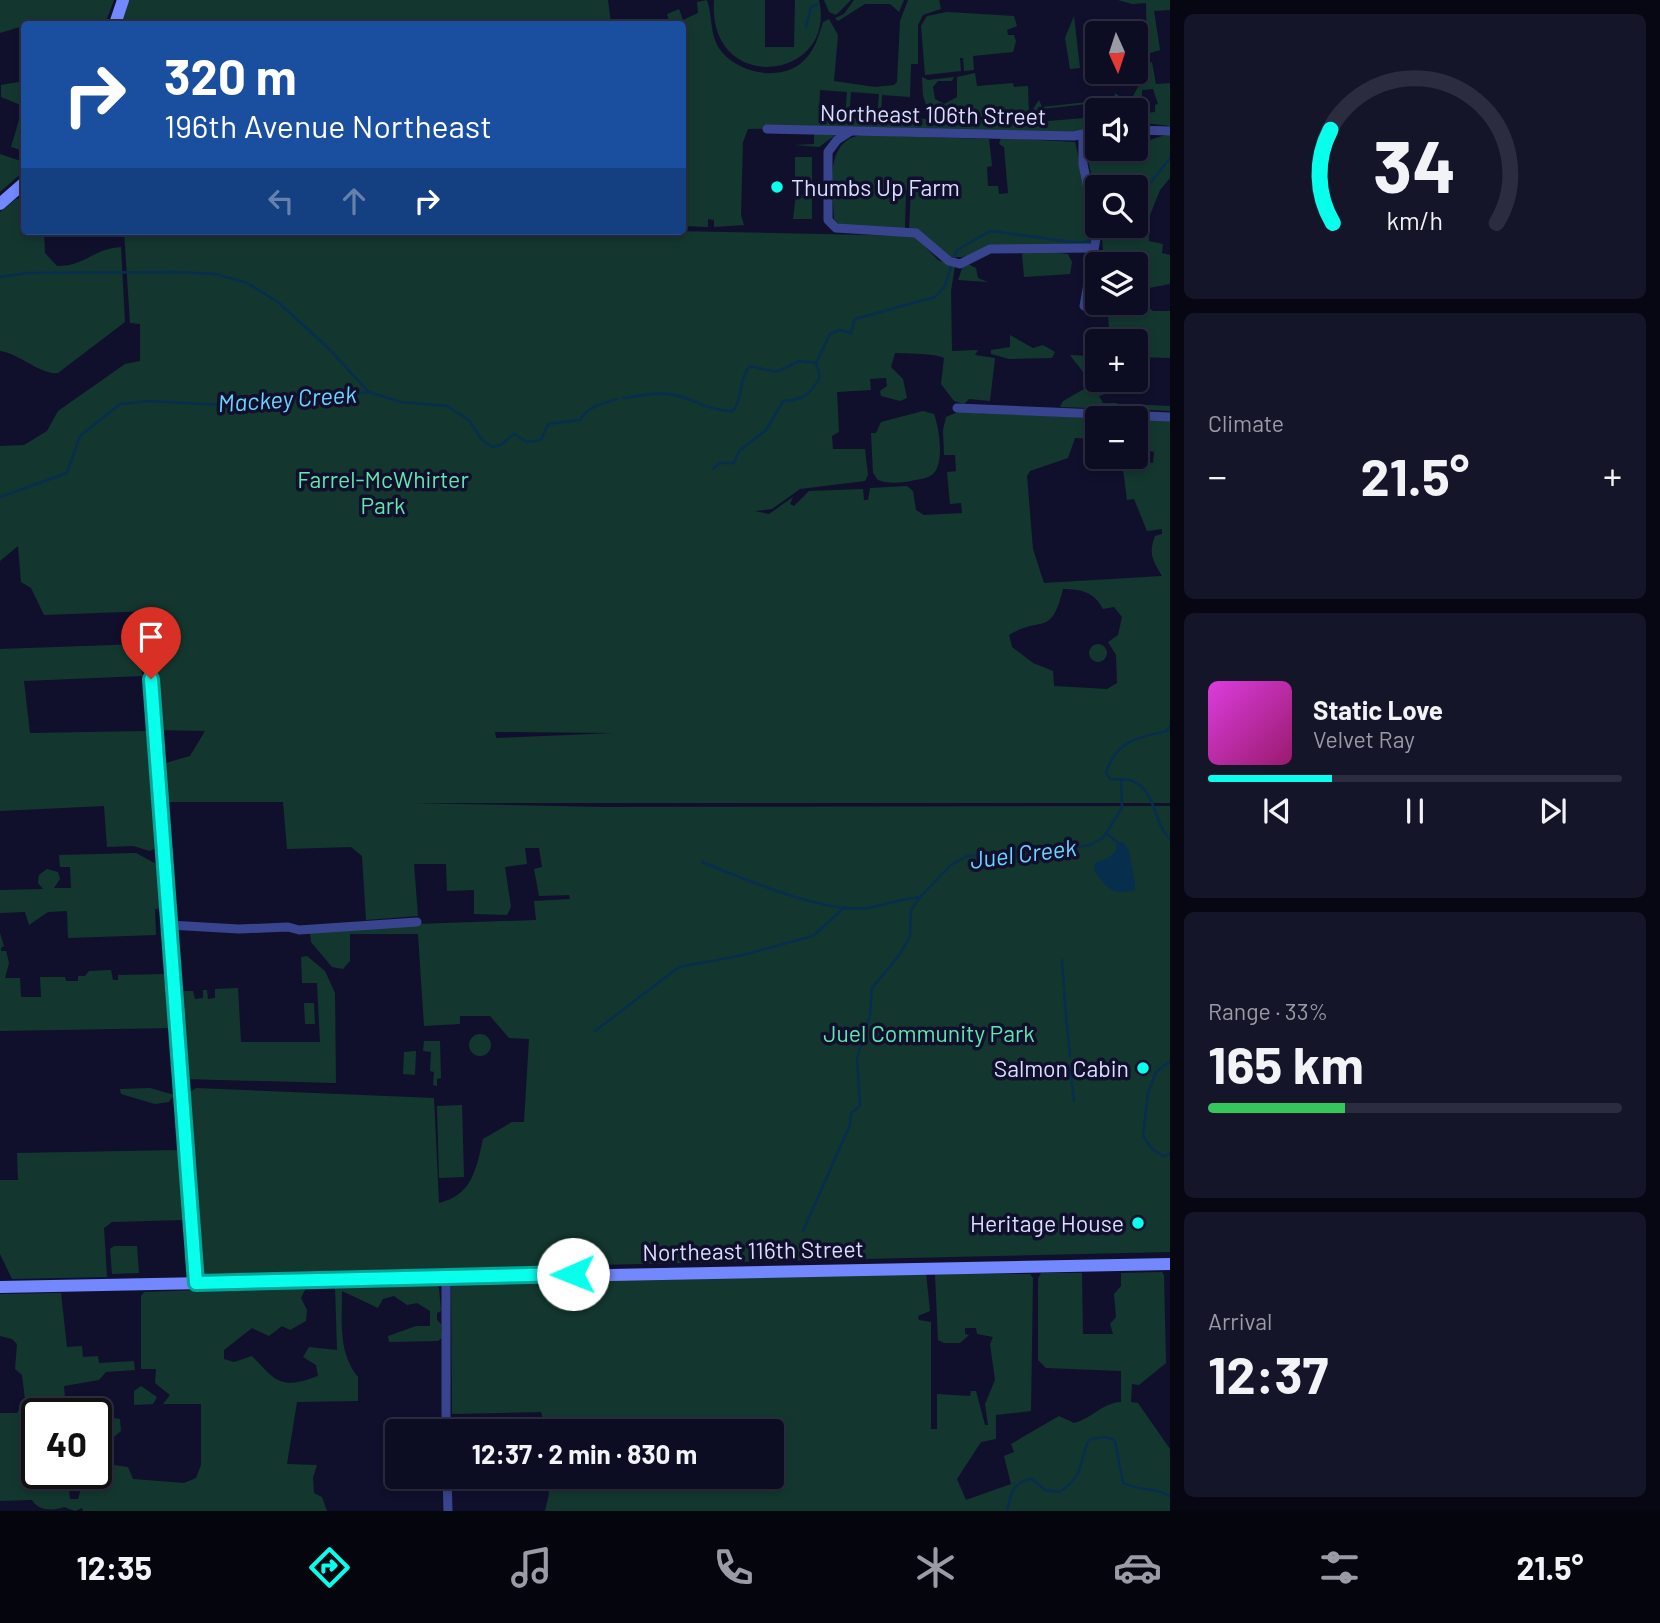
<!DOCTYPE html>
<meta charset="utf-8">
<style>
body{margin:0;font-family:Barlow,sans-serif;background:#15152a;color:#f1f3f6;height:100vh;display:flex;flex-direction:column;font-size:26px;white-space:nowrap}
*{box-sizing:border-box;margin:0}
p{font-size:23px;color:#9a9ba5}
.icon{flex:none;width:38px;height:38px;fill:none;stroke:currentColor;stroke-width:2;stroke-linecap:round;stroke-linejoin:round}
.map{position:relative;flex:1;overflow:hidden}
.side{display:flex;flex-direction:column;gap:14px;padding:14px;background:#070713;width:490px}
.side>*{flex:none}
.hud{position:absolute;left:21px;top:21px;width:665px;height:214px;border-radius:7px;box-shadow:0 4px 10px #0003,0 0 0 2px #2c2c40;background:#1a4fa0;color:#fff;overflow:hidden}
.needle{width:46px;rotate:177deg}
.tools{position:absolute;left:1085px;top:21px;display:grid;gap:14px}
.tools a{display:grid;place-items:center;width:63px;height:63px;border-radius:7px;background:#0c0c22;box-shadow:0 4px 10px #0003,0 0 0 2px #2c2c40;font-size:35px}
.speed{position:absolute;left:21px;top:1398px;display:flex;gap:14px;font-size:35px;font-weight:700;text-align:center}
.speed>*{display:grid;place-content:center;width:91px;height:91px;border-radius:50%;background:#0c0c22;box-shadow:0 4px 10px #0003,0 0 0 2px #2c2c40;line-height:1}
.speed .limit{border:4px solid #111;border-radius:10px;background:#fff;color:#111}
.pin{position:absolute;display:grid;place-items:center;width:60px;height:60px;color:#fff;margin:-72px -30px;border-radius:50% 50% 50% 0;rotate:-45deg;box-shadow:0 0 7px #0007}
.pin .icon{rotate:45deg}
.me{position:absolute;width:77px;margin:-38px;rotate:269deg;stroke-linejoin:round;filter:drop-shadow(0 0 5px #0008)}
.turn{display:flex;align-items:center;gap:24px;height:147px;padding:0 28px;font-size:32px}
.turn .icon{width:91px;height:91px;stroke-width:2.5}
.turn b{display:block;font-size:49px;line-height:60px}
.lanes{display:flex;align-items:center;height:66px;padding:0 28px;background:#0003;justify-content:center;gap:35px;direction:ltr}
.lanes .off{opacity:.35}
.big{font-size:52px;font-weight:700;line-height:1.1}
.side .widget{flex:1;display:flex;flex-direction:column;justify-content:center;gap:10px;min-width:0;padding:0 24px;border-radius:10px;background:#15152a}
.side .dial{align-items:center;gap:0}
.dial svg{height:182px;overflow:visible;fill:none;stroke:#2c2c40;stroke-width:7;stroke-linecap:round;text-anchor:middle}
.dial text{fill:#f1f3f6;stroke:none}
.song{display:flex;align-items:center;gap:21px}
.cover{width:84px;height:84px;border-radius:10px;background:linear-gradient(135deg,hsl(300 70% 55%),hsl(320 70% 35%))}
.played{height:7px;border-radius:4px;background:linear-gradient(90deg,#08ffec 30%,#2c2c40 30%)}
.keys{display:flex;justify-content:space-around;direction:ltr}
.heat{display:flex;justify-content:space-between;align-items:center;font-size:38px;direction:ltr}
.charge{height:10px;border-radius:5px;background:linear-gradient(90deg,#34c759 33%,#2c2c40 0)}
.trip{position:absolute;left:385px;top:1419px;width:399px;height:70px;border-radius:7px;background:#0c0c22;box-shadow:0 4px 10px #0003,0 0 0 2px #2c2c40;font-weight:700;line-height:70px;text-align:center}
.tabs{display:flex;height:112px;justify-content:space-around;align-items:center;background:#05050e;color:#9a9ba5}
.tabs .icon{width:49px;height:49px}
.tabs .selected{color:#08ffec}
.tabs b{font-size:32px;color:#f1f3f6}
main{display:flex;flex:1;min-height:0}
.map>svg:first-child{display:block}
.green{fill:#13372f;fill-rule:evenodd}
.water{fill:#082e4e}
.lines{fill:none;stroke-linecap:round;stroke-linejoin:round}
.stream{stroke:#082e4e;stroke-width:2.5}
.street{stroke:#39448e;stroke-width:9}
.secondary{stroke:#7388ff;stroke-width:12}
.route-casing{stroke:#05a699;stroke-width:18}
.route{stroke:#08ffec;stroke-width:12}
.poi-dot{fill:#08ffec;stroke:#10102d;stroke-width:2.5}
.labels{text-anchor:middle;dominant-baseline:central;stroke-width:7;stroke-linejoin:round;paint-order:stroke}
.street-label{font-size:23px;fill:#dcdeff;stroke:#10102d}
.poi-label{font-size:23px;fill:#dcdeff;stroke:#10102d;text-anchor:end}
.park-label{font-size:23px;fill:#60e7ad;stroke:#10102d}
.water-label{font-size:24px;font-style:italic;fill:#6ad4ff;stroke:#10102d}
</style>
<main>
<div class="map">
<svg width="1170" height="1511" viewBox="0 0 1170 1511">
<rect width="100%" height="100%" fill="#10102d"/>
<!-- green -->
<g class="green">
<polygon points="0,0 114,0 105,24 24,24 24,30 20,27 0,33"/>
<polygon points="125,0 608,0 611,24 116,24"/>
<path d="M707,0c6,17 2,35 14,51 18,22 56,30 79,13 14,-11 18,-26 23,-42l6,-3 9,16 -4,46 41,6 19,-2 3,-3 3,-61 8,-21h31l2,9 -18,6 -5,10v39h-7l-1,33 -28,-2 -1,23 167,3 49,-4v11l-17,5 -209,-6 -123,2 -5,13 -2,73 3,10 -30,2v-7l-6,-1v8l-24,-1 -2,-202h-12l-3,-10 12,-5 4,11 15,-7 -1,-11zM820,90l27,2 -2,26 -26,-1zM851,92l28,2 -2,24h-28z"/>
<path d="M714,0h51v47h29l1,-47h24c19,81 -112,97 -105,0z"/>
<polygon points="824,0 851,0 836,15 829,12"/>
<polygon points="854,0 904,0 899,12 890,4 865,4 838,21 835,18 844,14"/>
<polygon points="1118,0 1170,0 1170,10 1154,11 1160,50 1147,54 1146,3 1132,4"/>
<polygon points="947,12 1014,16 1017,26 1007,30 1008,35 1014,35 1016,41 1013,52 973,56 974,70 964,71 963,58 960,58 961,71 925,75 921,26 927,16"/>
<polygon points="1074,16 1080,68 1070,69 1065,38"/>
<polygon points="1152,62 1156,84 1170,83 1170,126 1136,122 1133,102 1143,101 1145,113 1155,112 1155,105 1158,104 1153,89 1142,90 1142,96 1132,98 1140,83 1135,81 1142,66"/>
<polygon points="975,73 977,86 1013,83 1014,87 1028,86 1029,116 951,117 928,110 923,96 922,77 928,80 954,77 952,81 938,81 933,87 935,99 944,104 957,97 957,77"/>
<polygon points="24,81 24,151 11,147 23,106 1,97 1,85"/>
<polygon points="1115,93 1123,99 1117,108 1114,101 1042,109 1042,115 1033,109 1039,100 1042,107 1114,99"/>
<polygon points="814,134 837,134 819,147 794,145 814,144"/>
<path d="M861,135l128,4 3,27 -5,1 1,19h10l1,8 9,-1 -4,-46 -5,-3 2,-6 74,4 19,82 -4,19 -10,4 -67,-1 -50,11h-13l-25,-22 -16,-6 2,-39h-5l-1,39 -64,-3 -7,-7c-1,-29 -11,-78 27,-84z"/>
<polygon points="1165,135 1170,135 1170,178 1160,190 1148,220 1149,241 1163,244 1162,253 1170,255 1170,284 1149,288 1148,307 1153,311 1170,311 1170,358 1136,357 1136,341 1110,341 1107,303 1136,303 1136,264 1104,264 1101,226 1136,226 1136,187 1097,187 1097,198 1088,161 1090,136 1097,136 1097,149 1136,149 1136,136 1147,141"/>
<polygon points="0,154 24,162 24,171 0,192"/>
<polygon points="795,157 812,157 812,186 804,186 804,180 795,180"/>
<polygon points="804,190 812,190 812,219 793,219 796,194 804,194"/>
<path d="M24,198v33h20l1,22 12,13c29,0 35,-17 64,-19l4,75 -67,51c-18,2 -37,-19 -58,-22v-139l16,-13z"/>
<path d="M124,231h550l241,5 23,24 17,6 -4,25 1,60 26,-1 -3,5 20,3 -5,43 -21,-2 -5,5 -10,-3 -13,-17 3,-26c-10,-5 -36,-4 -49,-5l-4,14 12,12 4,19 -7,3 -19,-5 -1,-5 7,-5 -1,-8 -16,1 1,11 -34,2 2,40 -7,4 1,13h32l3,26 -3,6 -65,8 -28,20 -17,2 14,3 24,-17 -3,7 4,2 15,-15 54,-2 1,11h4l2,-12 37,-2 6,5 3,19 8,5 38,-2 -1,-10 -11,1 -3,-32 9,-1 -1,-16h-11l-1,-25 3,-13 12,-5 134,6 5,7 -3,14 -19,-1 -7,20 -38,13 -3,5 6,73 11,34 118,-7c-9,-15 -14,-22 -7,-40l7,-2v-5l-15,2 -13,-32 -7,1 -4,-31 19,2 2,-9 9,1 1,-11 -18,-4v-30l34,2v383h-761l191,4 570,-1v446l-969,22 -11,-182 6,-4 238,10 5,105c33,-8 37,-33 44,-64l29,-17h12l5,-83 -20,-1 -19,-22h-30v8l-36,2 -6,-92h-68v27l-7,8 -11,-2 -21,-25 -1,-10 107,-8 119,-4 -2,-19 36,-2 -1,-4 -30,1 -5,-27 8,-2 -3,-19h-14l2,16 -22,3 6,40 -4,8 -33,-1v-24l-27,1 -1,-27h-32l4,52 -52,4 -4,-64 -11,-9 -64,2 -4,-47h-118l-3,-38 28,-8 15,-25 -50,-1 -5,-119 -106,4 -13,-27 -10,-6 -3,-36 -18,15v-115l24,-1 23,-14 11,-20 67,-47 15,-3v-37l-10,-1zM1063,589c19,0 31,3 40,20l11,-2 8,10 -4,18 -10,7 8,13 1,28 -10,6 -53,-3 -1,-15 -20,-8 -21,-16 -3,-12c33,-20 42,3 54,-46zM495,732l118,1h1l-118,5z"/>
<polygon points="1030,250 1068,254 1072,262 1070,274 1024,277 1022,254"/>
<polygon points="968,264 976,268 978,278 988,282 958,280 963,266"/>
<polygon points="1010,335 1033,348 1043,345 1055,352 1052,358 1009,359 991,354 991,350 1010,347"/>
<path d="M1070,355l22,1 2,21 24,6 -1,7 -18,6 4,7h14v6l-57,-2 3,-6 21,-12c5,-16 -6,-22 -14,-34z"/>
<polygon points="1129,404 1170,406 1170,411 1130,409"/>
<path d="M923,411l11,3c5,14 11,49 -1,60 -6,5 -15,5 -22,7 -10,2 -23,3 -33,-1l-5,-7 -2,-40h5l5,-11z"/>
<polygon points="140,644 142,676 24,681 30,733 146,731 156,848 150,851 133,846 107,847 104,806 0,811 0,649"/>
<circle cx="1098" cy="653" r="9"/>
<polygon points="136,853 158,865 163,908 155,909 156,935 68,938 67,911 48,912 29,925 25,912 0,913 0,890 43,889 38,883 39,875 47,869 58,872 60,879 54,888 71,888 70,867 60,867 59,855"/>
<polygon points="0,933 4,946 1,948 1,951 6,951 9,963 5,978 20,978 21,997 41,997 40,977 65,977 66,981 78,981 78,976 85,976 89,971 111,970 113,980 118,980 118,975 168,974 173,1028 0,1031"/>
<polygon points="307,956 325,971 335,993 336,1083 185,1079 178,991 193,991 195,999 203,998 203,990 207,990 208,999 215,998 215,989 238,988 241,1042 320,1042 317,983 302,983 301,957"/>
<polygon points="304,1003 314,1003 315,1024 305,1024"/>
<circle cx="480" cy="1045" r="11"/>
<polygon points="424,1041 440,1041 441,1078 437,1079 437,1086 433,1085 434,1072 430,1071 431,1052 423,1051"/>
<polygon points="416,1051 415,1075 403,1074 404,1052"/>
<polygon points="150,1088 174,1095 169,1102 155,1104 121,1094 120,1089"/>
<polygon points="462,1105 464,1177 439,1178 437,1106"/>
<polygon points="179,1150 183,1220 112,1222 104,1228 107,1277 12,1279 0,1254 0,1180 18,1180 17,1153"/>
<polygon points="114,1246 137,1246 139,1273 112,1274 110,1249"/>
<path d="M1162,1272l2,3 2,88 -27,22 -7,-1 -1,18 7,1 32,46v62h-625l4,-17 -3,-17h226v-45l-226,-1 -5,-19 -89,2 -1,-133 475,-8 4,38 -12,5 1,4 12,2v107h6v-35l33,2 1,-5h5l9,34h3l-3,-21 10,-24 -5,-36 3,-7 -16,-3 -1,-6h-11v6l4,1 -9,8h-16l-6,-3 -3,-66h95l3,4 -2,133 -35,4v24l-15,3 -24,37 9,21 45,-16 -7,-28 10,-4 -3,-8 48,-28 15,7c19,-5 28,-20 47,-21v-31l-75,-3 -8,-8v-81l3,-6h41l1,61h30l-3,-10 6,-7 -2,-23 7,-8v-13z"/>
<path d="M436,1284l3,4 2,23 -4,2v7l4,4 1,14 -4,3 -49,1 -1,-6 28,-10h14v-15l-13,-8 -10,2 -13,-9 -11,3 -5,9 -36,-17c0,31 -4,61 16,86v24l-61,1 -10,62 30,1 -4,13 1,15 8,4 5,14h-244l-1,-3 -7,3 -11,-4c-10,4 -26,4 -32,-7l-32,1v-88h17l8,-13 -3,-25 -7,-6 2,-25 -5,-5 -12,-3v-42l61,-1 6,54 15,-1 1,11 15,-1 1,7 35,-2 1,9 -29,2 -7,8 -35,6 2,26h21v2h-50v20l-13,1 2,39h36l6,4 2,21h8l7,-25h11v-10l12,-5 6,6 14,2 5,12 51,4 12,-5 5,-13v-61h-38l7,-9 -15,-12 1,-14h-15v-73l3,-4 163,-6 -6,12 6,12 -1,11 -16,9 -8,-4 -13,10 -17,-8 -28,22v9l10,3 18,-6c25,26 28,34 66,20l-2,-11 -13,-8 6,-10 28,3 -2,-65z"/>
<polygon points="141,1386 157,1397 153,1404 134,1405 134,1391"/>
<polygon points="102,1416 120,1419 121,1431 96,1452 96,1427 102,1421"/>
</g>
<!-- water -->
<path class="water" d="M1117,842h6l6,8 6,34v6c-23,6 -28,-1 -41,-20l1,-7c13,-5 22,-7 22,-21z"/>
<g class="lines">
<!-- stream -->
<g class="stream">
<polyline points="806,27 811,7 818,4"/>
<polyline points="1136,201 1170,158"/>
<polyline points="1104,236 1116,226"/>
<polyline points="955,257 957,250 990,231 1080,243 1091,240"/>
<polyline points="0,277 27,273 177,272 215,274 247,283 278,302 326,346 369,392"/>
<path d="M623,398c19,-2 38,-8 56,-2 20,6 32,15 54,15 11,-14 5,-32 17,-45l26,6 24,-11 16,2 14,-29 10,-4 11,3 4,-14 80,-22 10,-11 6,-19"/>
<path d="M713,469l6,-6h15l5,-12 27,-21 17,-29c20,-1 27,-6 37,-24l-4,-14"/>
<path d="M0,497l67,-24 13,-37 40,-32 28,-3 74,4 49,-11 67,2 31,-4 32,10 46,4 22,14 12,19 11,8 9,-2 13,-11 13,8 14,-2 7,-16 32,-4c8,-14 22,-16 37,-21"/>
<path d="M1170,726l-3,5c-30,7 -49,8 -61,41l4,7c8,1 15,-1 22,2 25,9 20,41 38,58"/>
<polyline points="1106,833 1117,842"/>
<path d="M702,862c40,16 129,55 171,45 16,-4 31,-8 47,-10"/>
<polyline points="1062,960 1064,988"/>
<polyline points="1064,992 1070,1057"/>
<polyline points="595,1031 679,967 739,956 813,936 845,907"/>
<polyline points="1170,1061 1156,1072 1148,1093 1143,1136 1152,1149 1163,1156 1170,1154"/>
<polyline points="1070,1066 1074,1101"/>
<polyline points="803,1231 850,1125 851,1113 860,1106 857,1058 870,1015 872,988 900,954 910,936 911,910 920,897 951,865 967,856 1005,851 1041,853 1090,845 1103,838 1122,808 1121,779"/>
<path d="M1007,1511c3,-16 6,-30 25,-32l13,11 15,2c27,-20 17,-28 29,-52 11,-3 17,-5 26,1l8,42c15,8 32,4 47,13"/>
</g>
<!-- street -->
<g class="street">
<polyline points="767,129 1074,136 1097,131"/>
<polyline points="1136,130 1170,131"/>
<polyline points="851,131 837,140 828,152 828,220 836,228 916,233 949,261 960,264 990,249 1093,248"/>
<polyline points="1083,135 1083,164 1097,233 1084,306"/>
<polyline points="957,408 1170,417"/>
<polyline points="148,636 196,1283"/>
<polyline points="169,925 239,929 288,927 299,930 417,922"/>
<polyline points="446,1276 446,1432"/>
<polyline points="447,1477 448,1511"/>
</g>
<!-- secondary -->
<g class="secondary">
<polyline points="115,24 123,0"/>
<polyline points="0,204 24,183"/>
<polyline points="0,1287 1170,1264"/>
</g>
</g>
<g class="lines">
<defs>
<polyline id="route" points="151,679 196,1283 573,1274"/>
</defs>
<!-- route casing -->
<use href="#route" class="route-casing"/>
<!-- route -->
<use href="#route" class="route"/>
</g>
<!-- markers -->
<g class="poi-dot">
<circle cx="777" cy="187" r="7"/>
<circle cx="1143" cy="1068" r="7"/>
<circle cx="1138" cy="1223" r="7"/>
</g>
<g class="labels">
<!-- street labels -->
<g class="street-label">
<text transform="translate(933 114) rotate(1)">Northeast 106th Street</text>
<text transform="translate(753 1250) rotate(-1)">Northeast 116th Street</text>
</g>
<!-- poi labels -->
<g class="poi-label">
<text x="791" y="187" text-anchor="start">Thumbs Up Farm</text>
<text x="1129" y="1068">Salmon Cabin</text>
<text x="1124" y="1223">Heritage House</text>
</g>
<!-- park labels -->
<g class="park-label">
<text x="383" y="479">Farrel-McWhirter<tspan x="383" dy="26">Park</tspan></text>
<text x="929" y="1033">Juel Community Park</text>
</g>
<!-- water labels -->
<g class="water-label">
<text transform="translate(287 398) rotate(-4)">Mackey Creek</text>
<text transform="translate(1023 853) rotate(-7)">Juel Creek</text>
</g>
</g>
</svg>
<div class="tools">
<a><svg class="needle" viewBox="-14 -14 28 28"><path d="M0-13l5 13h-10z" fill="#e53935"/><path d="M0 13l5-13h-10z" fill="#9a9ba5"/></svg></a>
<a><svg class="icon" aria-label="sound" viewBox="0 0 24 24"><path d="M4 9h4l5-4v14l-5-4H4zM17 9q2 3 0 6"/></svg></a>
<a><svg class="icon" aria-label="search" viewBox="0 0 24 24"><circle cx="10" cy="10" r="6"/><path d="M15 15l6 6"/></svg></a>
<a><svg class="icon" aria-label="layers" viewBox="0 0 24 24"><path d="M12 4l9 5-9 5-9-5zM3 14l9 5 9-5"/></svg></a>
<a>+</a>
<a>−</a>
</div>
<div class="speed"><div class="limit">40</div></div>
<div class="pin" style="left:151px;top:679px;background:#d93025"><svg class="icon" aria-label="arrive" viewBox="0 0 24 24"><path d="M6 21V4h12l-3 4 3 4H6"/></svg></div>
<svg class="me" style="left:573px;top:1274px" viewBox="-20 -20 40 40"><circle r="19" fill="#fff"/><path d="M0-13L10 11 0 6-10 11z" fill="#08ffec"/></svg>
<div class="trip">12:37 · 2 min · 830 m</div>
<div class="hud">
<div class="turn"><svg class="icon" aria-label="right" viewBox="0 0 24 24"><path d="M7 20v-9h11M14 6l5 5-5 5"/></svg><div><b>320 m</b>196th Avenue Northeast</div></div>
<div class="lanes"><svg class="icon off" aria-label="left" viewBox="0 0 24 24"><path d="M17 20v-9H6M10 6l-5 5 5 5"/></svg><svg class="icon off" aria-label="ahead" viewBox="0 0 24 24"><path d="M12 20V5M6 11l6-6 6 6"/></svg><svg class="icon" aria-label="right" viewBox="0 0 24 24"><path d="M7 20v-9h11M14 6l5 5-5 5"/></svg></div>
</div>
</div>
<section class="side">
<div class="widget dial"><svg viewBox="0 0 100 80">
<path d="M14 69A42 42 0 1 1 86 69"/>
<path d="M14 69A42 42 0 0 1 13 28" stroke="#08ffec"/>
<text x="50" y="56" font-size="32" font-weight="700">34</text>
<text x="50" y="72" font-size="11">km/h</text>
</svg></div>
<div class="widget"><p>Climate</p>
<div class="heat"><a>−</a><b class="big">21.5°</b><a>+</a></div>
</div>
<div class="widget">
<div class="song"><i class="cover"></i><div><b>Static Love</b><p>Velvet Ray</p></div></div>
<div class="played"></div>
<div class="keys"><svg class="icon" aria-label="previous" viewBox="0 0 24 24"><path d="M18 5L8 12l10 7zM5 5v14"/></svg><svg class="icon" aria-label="pause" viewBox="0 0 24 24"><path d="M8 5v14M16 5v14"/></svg><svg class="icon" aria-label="next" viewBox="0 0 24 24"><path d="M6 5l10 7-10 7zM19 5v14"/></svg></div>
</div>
<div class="widget"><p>Range · 33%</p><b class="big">165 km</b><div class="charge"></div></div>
<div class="widget"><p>Arrival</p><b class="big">12:37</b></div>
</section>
</main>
<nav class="tabs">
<b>12:35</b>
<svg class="icon selected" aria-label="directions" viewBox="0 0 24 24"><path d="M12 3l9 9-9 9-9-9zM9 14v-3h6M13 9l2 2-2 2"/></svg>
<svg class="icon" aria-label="music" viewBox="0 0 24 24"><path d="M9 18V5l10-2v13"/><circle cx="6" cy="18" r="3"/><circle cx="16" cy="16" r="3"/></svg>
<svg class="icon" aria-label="phone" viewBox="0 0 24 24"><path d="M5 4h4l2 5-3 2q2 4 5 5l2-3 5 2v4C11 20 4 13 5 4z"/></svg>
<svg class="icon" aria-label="climate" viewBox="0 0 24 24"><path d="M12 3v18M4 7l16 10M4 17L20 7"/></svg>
<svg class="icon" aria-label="car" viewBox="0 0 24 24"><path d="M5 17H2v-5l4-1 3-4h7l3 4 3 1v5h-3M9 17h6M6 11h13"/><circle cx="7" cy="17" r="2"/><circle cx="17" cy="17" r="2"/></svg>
<svg class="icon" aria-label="filters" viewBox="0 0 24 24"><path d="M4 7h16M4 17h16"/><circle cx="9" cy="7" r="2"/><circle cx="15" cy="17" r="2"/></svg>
<b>21.5°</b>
</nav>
